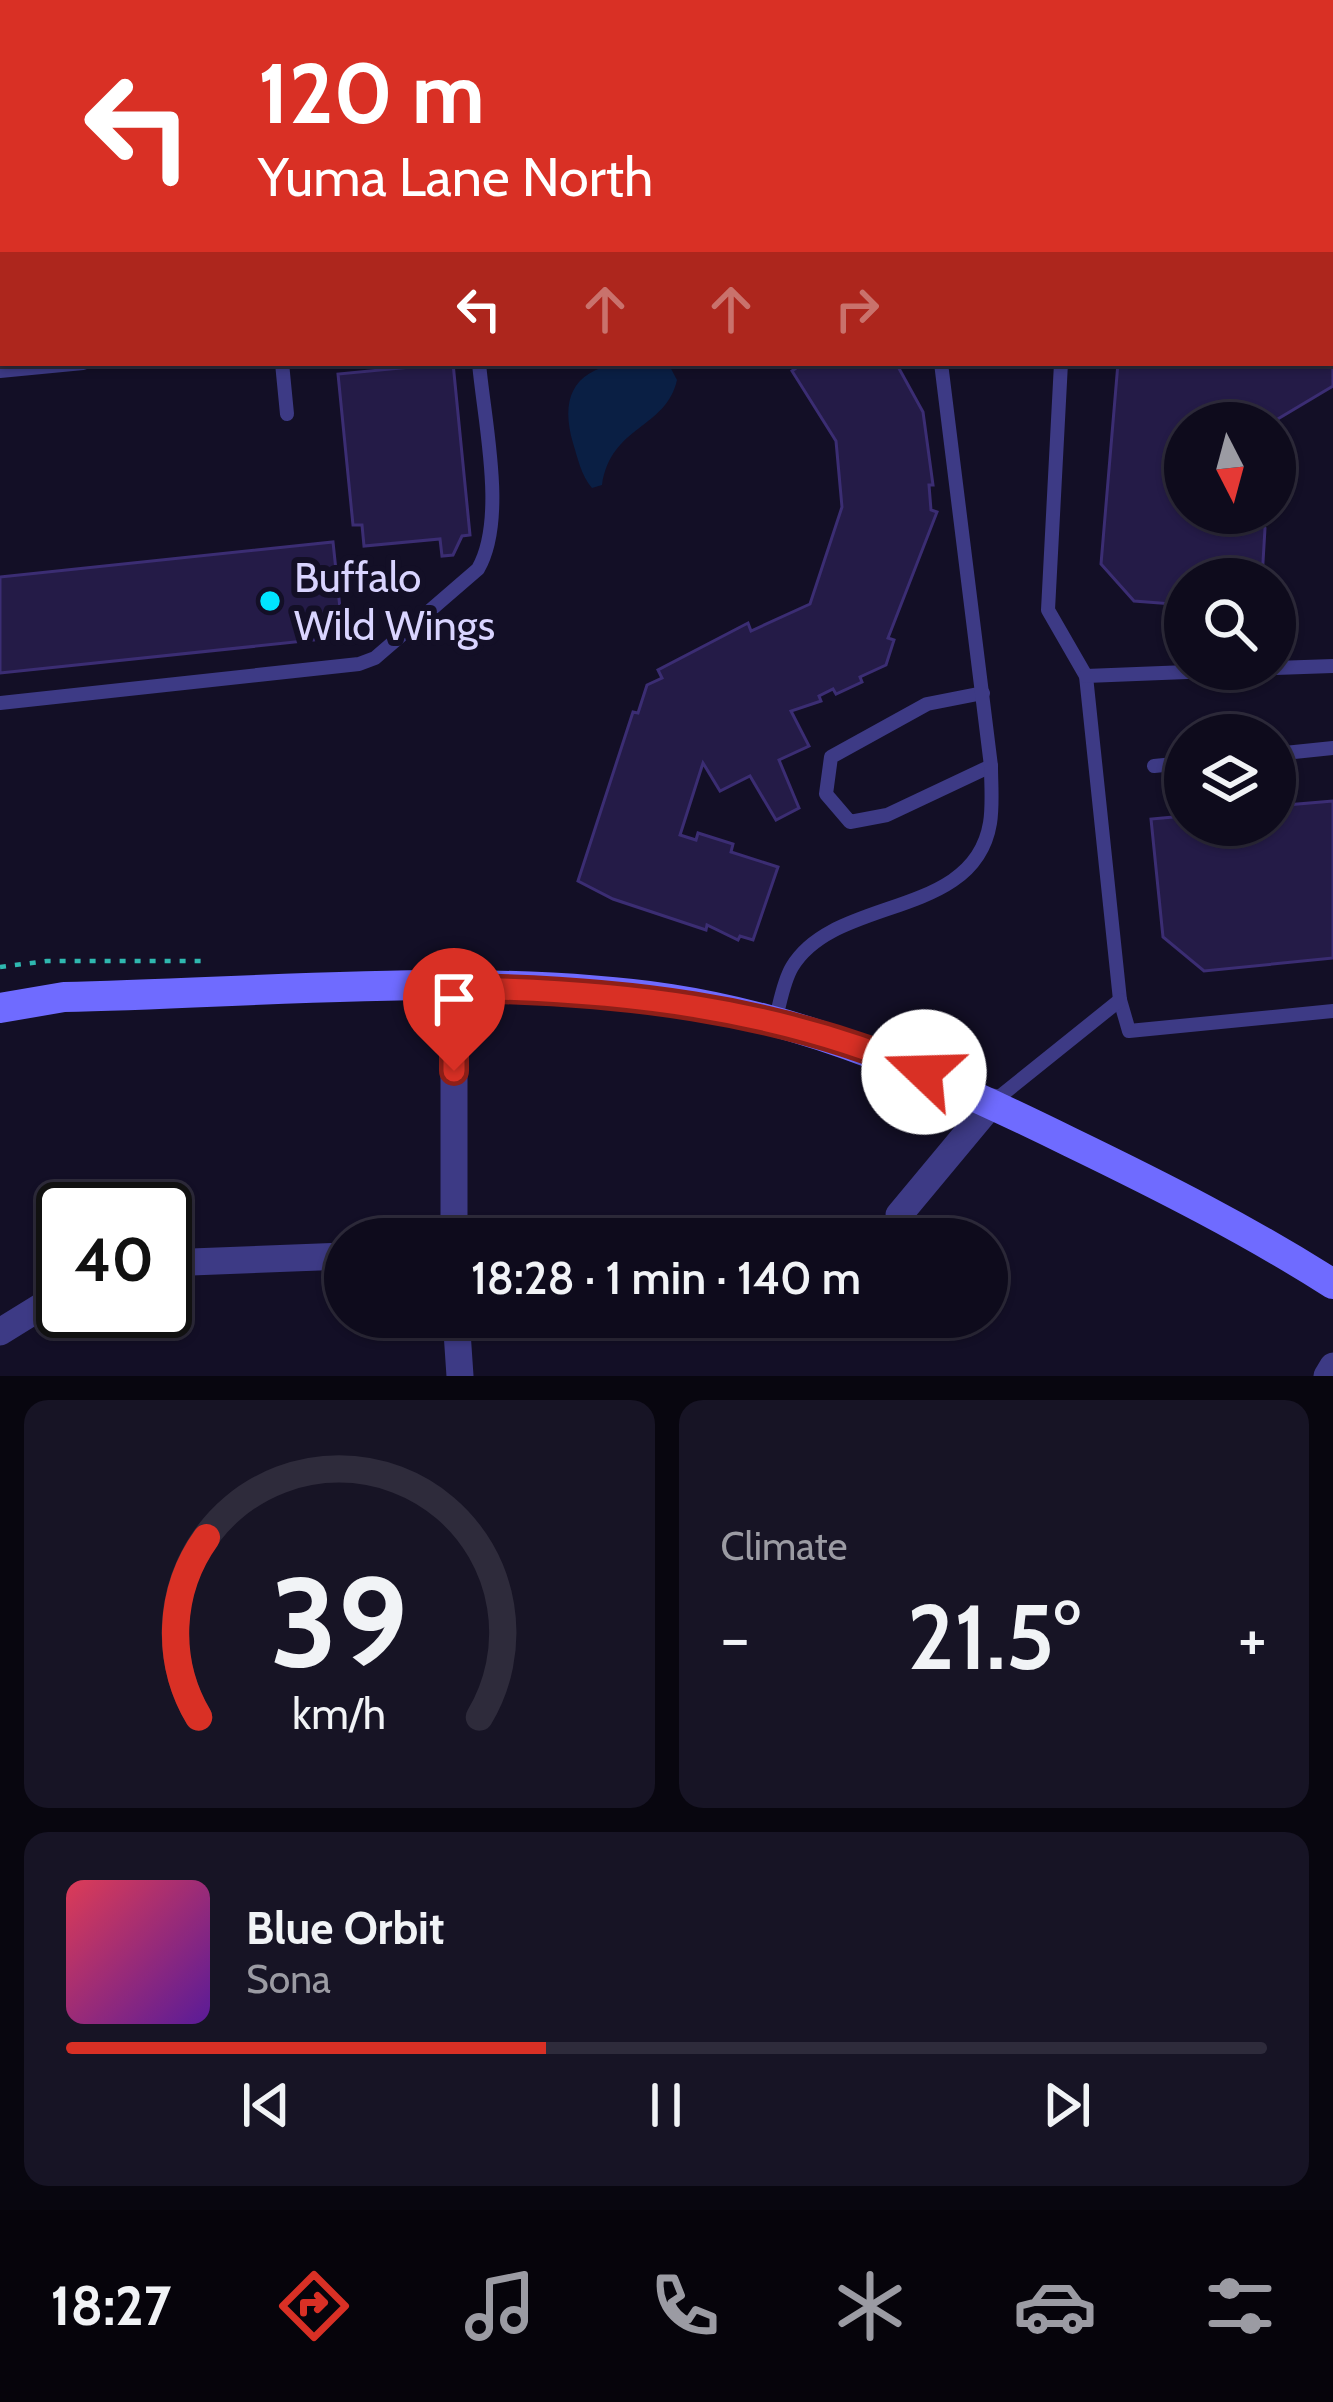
<!DOCTYPE html>
<meta charset="utf-8">
<style>
body{margin:0;font-family:Cabin,sans-serif;background:#171425;color:#f1f3f6;height:100vh;display:flex;flex-direction:column;font-size:45px;white-space:nowrap}
*{box-sizing:border-box;margin:0}
p{font-size:39px;color:#9b9ba3}
.icon{flex:none;width:66px;height:66px;fill:none;stroke:currentColor;stroke-width:2;stroke-linecap:round;stroke-linejoin:round}
.map{position:relative;height:1376px;overflow:hidden}
.sheet{display:flex;flex-direction:column;gap:24px;padding:24px;background:#08060f;flex:1}
.sheet>*{flex:none}
.hud{position:absolute;left:0px;top:0px;width:1335px;height:366px;box-shadow:0 3px 9px #0004,0 0 0 3px #2e2b3b;background:#d93025;color:#fff;overflow:hidden}
.needle{width:78px;rotate:174deg}
.controls{position:absolute;left:1164px;top:402px;display:grid;gap:24px}
.controls a{display:grid;place-items:center;width:132px;height:132px;border-radius:50%;background:#0e0b1c;box-shadow:0 3px 9px #0004,0 0 0 3px #2e2b3b;font-size:60px}
.speed{position:absolute;left:36px;top:1182px;display:flex;gap:24px;font-size:60px;font-weight:700;text-align:center}
.speed>*{display:grid;place-content:center;width:156px;height:156px;border-radius:50%;background:#0e0b1c;box-shadow:0 3px 9px #0004,0 0 0 3px #2e2b3b;line-height:1}
.speed .limit{border:6px solid #111;border-radius:18px;background:#fff;color:#111}
.pin{position:absolute;display:grid;place-items:center;width:102px;height:102px;color:#fff;margin:-123px -51px;border-radius:50% 50% 50% 0;rotate:-45deg;box-shadow:0 0 12px #0007}
.pin .icon{rotate:45deg}
.me{position:absolute;width:132px;margin:-66px;rotate:291deg;stroke-linejoin:round;filter:drop-shadow(0 0 9px #0008)}
.turn{display:flex;align-items:center;gap:42px;height:252px;padding:0 60px;font-size:54px}
.turn .icon{width:156px;height:156px;stroke-width:2.5}
.turn b{display:block;font-size:84px;line-height:102px}
.lanes{display:flex;align-items:center;height:114px;padding:0 60px;background:#0003;justify-content:center;gap:60px;direction:ltr}
.lanes .off{opacity:.35}
.big{font-size:90px;font-weight:600;line-height:1.1}
.sheet .tile{flex:1;display:flex;flex-direction:column;justify-content:center;gap:18px;min-width:0;padding:0 42px;border-radius:24px;background:#171425}
.sheet .dial{align-items:center;gap:0}
.dial svg{height:312px;overflow:visible;fill:none;stroke:#2e2b3b;stroke-width:7;stroke-linecap:round;text-anchor:middle}
.dial text{fill:#f1f3f6;stroke:none}
.song{display:flex;align-items:center;gap:36px}
.cover{width:144px;height:144px;border-radius:18px;background:linear-gradient(135deg,hsl(350 70% 55%),hsl(270 70% 35%))}
.played{height:12px;border-radius:6px;background:linear-gradient(90deg,#d93025 40%,#2e2b3b 40%)}
.keys{display:flex;justify-content:space-around;direction:ltr}
.heat{display:flex;justify-content:space-between;align-items:center;font-size:66px;direction:ltr}
.sheet .tiles{flex:1;display:grid;gap:24px;grid-template-columns:1fr 1fr}
.tile:last-child{grid-column:span 2}
.trip{position:absolute;left:324px;top:1218px;width:684px;height:120px;border-radius:60px;background:#0e0b1c;box-shadow:0 3px 9px #0004,0 0 0 3px #2e2b3b;font-weight:600;line-height:120px;text-align:center}
.tab-bar{display:flex;height:192px;justify-content:space-around;align-items:center;background:#06040b;color:#9b9ba3}
.tab-bar .icon{width:84px;height:84px}
.tab-bar .active{color:#d93025}
.tab-bar b{font-size:54px;color:#f1f3f6}
.map>svg:first-child{display:block}
.water{fill:#0a1f44}
.building{fill:#241b47;stroke:#3b2d73;stroke-width:3}
.lines{fill:none;stroke-linecap:round;stroke-linejoin:round}
.path{stroke:#2fb8b0;stroke-width:4.5;stroke-dasharray:6 9;stroke-linecap:butt}
.lane{stroke:#3d3a85;stroke-width:14}
.street{stroke:#3d3a85;stroke-width:27}
.secondary{stroke:#6f6bff;stroke-width:30}
.route-casing{stroke:#8d1f18;stroke-width:30}
.route{stroke:#d93025;stroke-width:21}
.poi-dot{fill:#00e5ff;stroke:#130f26;stroke-width:4.5}
.labels{text-anchor:middle;dominant-baseline:central;stroke-width:12;stroke-linejoin:round;paint-order:stroke}
.poi-label{font-size:42px;fill:#d9d4ff;stroke:#130f26;text-anchor:start}
</style>
<div class="map">
<svg width="1333" height="1376" viewBox="0 0 1333 1376">
<rect width="100%" height="100%" fill="#130f26"/>
<!-- water -->
<path class="water" d="M617,363h51l9,17c-11,49 -66,45 -75,105l-10,3c-11,-13 -14,-29 -19,-45 -12,-43 -2,-70 44,-80z"/>
<!-- building -->
<g class="building">
<polygon points="1332,246 1333,386 1271,423 1185,423 1185,513 1256,513 1265,528 1262,579 1185,579 1185,605 1134,601 1101,564 1118,363 1332,363"/>
<polygon points="453,363 470,535 462,536 453,555 442,556 440,539 364,546 362,525 353,525 338,374"/>
<polygon points="803,363 896,363 923,412 933,485 929,485 931,510 937,512 888,638 894,640 886,665 860,677 862,682 836,694 833,689 819,696 821,701 791,711 809,746 779,760 799,808 776,820 750,776 720,791 703,763 680,835 696,840 698,833 733,844 731,852 778,867 753,940 740,936 738,940 707,925 706,930 613,899 578,881 633,712 638,713 647,685 662,678 658,670 748,623 751,631 810,604 842,507 836,441 792,371"/>
<polygon points="333,542 343,637 0,673 0,577"/>
<polygon points="1333,801 1333,958 1204,971 1163,937 1151,819 1185,816 1185,825 1275,825 1275,806"/>
</g>
<g class="lines">
<!-- path -->
<polyline class="path" points="0,967 47,961 204,961"/>
<!-- lane -->
<g class="lane">
<polyline points="243,0 243,3"/>
<polyline points="580,0 581,3"/>
<polyline points="1332,180 1333,181"/>
<polyline points="282,363 287,414"/>
<polyline points="1061,363 1048,610 1086,676 1120,1000 1129,1031 1333,1011"/>
<polyline points="0,371 83,363"/>
<polyline points="1275,668 1333,666"/>
<polyline points="1086,676 1263,669"/>
<polyline points="983,693 927,704 831,757 826,794 850,822 887,815 991,766"/>
<path d="M0,703l359,-39 16,-6 103,-89c29,-50 6,-148 1,-206"/>
<polyline points="1275,754 1333,748"/>
<polyline points="1154,766 1185,763"/>
<path d="M775,1021c5,-17 8,-39 17,-54 43,-72 182,-47 198,-144 3,-18 1,-39 1,-57l-50,-403"/>
<polyline points="993,1102 1120,1000"/>
</g>
<!-- street -->
<g class="street">
<polyline points="454,988 454,1239"/>
<polyline points="899,1215 993,1102"/>
<polyline points="165,1263 345,1256"/>
<polyline points="456,1317 460,1376"/>
<polyline points="0,1332 63,1293"/>
<polyline points="1327,1376 1333,1366"/>
</g>
<!-- secondary -->
<path class="secondary" d="M0,1008l64,-11c195,-4 415,-26 607,2 143,22 271,80 399,143 91,44 178,88 263,142"/>
</g>
<g class="lines">
<defs>
<path id="route" d="M454,1071v-83c162,2 320,19 470,84"/>
</defs>
<!-- route casing -->
<use href="#route" class="route-casing"/>
<!-- route -->
<use href="#route" class="route"/>
</g>
<!-- markers -->
<circle class="poi-dot" cx="270" cy="601" r="12"/>
<g class="labels">
<!-- poi labels -->
<g class="poi-label">
<text x="294" y="577">Buffalo<tspan x="294" dy="48">Wild Wings</tspan></text>
</g>
</g>
</svg>
<div class="controls">
<a><svg class="needle" viewBox="-14 -14 28 28"><path d="M0-13l5 13h-10z" fill="#e53935"/><path d="M0 13l5-13h-10z" fill="#9b9ba3"/></svg></a>
<a><svg class="icon" aria-label="search" viewBox="0 0 24 24"><circle cx="10" cy="10" r="6"/><path d="M15 15l6 6"/></svg></a>
<a><svg class="icon" aria-label="layers" viewBox="0 0 24 24"><path d="M12 4l9 5-9 5-9-5zM3 14l9 5 9-5"/></svg></a>
</div>
<div class="speed"><div class="limit">40</div></div>
<div class="pin" style="left:454px;top:1071px;background:#d93025"><svg class="icon" aria-label="arrive" viewBox="0 0 24 24"><path d="M6 21V4h12l-3 4 3 4H6"/></svg></div>
<svg class="me" style="left:924px;top:1072px" viewBox="-20 -20 40 40"><circle r="19" fill="#fff"/><path d="M0-13L10 11 0 6-10 11z" fill="#d93025"/></svg>
<div class="trip">18:28 · 1 min · 140 m</div>
<div class="hud">
<div class="turn"><svg class="icon" aria-label="left" viewBox="0 0 24 24"><path d="M17 20v-9H6M10 6l-5 5 5 5"/></svg><div><b>120 m</b>Yuma Lane North</div></div>
<div class="lanes"><svg class="icon" aria-label="left" viewBox="0 0 24 24"><path d="M17 20v-9H6M10 6l-5 5 5 5"/></svg><svg class="icon off" aria-label="ahead" viewBox="0 0 24 24"><path d="M12 20V5M6 11l6-6 6 6"/></svg><svg class="icon off" aria-label="ahead" viewBox="0 0 24 24"><path d="M12 20V5M6 11l6-6 6 6"/></svg><svg class="icon off" aria-label="right" viewBox="0 0 24 24"><path d="M7 20v-9h11M14 6l5 5-5 5"/></svg></div>
</div>
</div>
<section class="sheet">
<div class="tiles">
<div class="tile dial"><svg viewBox="0 0 100 80">
<path d="M14 69A42 42 0 1 1 86 69"/>
<path d="M14 69A42 42 0 0 1 16 23" stroke="#d93025"/>
<text x="50" y="56" font-size="32" font-weight="700">39</text>
<text x="50" y="72" font-size="11">km/h</text>
</svg></div>
<div class="tile"><p>Climate</p>
<div class="heat"><a>−</a><b class="big">21.5°</b><a>+</a></div>
</div>
<div class="tile">
<div class="song"><i class="cover"></i><div><b>Blue Orbit</b><p>Sona</p></div></div>
<div class="played"></div>
<div class="keys"><svg class="icon" aria-label="previous" viewBox="0 0 24 24"><path d="M18 5L8 12l10 7zM5 5v14"/></svg><svg class="icon" aria-label="pause" viewBox="0 0 24 24"><path d="M8 5v14M16 5v14"/></svg><svg class="icon" aria-label="next" viewBox="0 0 24 24"><path d="M6 5l10 7-10 7zM19 5v14"/></svg></div>
</div>
</div>
</section>
<nav class="tab-bar">
<b>18:27</b>
<svg class="icon active" aria-label="directions" viewBox="0 0 24 24"><path d="M12 3l9 9-9 9-9-9zM9 14v-3h6M13 9l2 2-2 2"/></svg>
<svg class="icon" aria-label="music" viewBox="0 0 24 24"><path d="M9 18V5l10-2v13"/><circle cx="6" cy="18" r="3"/><circle cx="16" cy="16" r="3"/></svg>
<svg class="icon" aria-label="phone" viewBox="0 0 24 24"><path d="M5 4h4l2 5-3 2q2 4 5 5l2-3 5 2v4C11 20 4 13 5 4z"/></svg>
<svg class="icon" aria-label="climate" viewBox="0 0 24 24"><path d="M12 3v18M4 7l16 10M4 17L20 7"/></svg>
<svg class="icon" aria-label="car" viewBox="0 0 24 24"><path d="M5 17H2v-5l4-1 3-4h7l3 4 3 1v5h-3M9 17h6M6 11h13"/><circle cx="7" cy="17" r="2"/><circle cx="17" cy="17" r="2"/></svg>
<svg class="icon" aria-label="filters" viewBox="0 0 24 24"><path d="M4 7h16M4 17h16"/><circle cx="9" cy="7" r="2"/><circle cx="15" cy="17" r="2"/></svg>
</nav>
